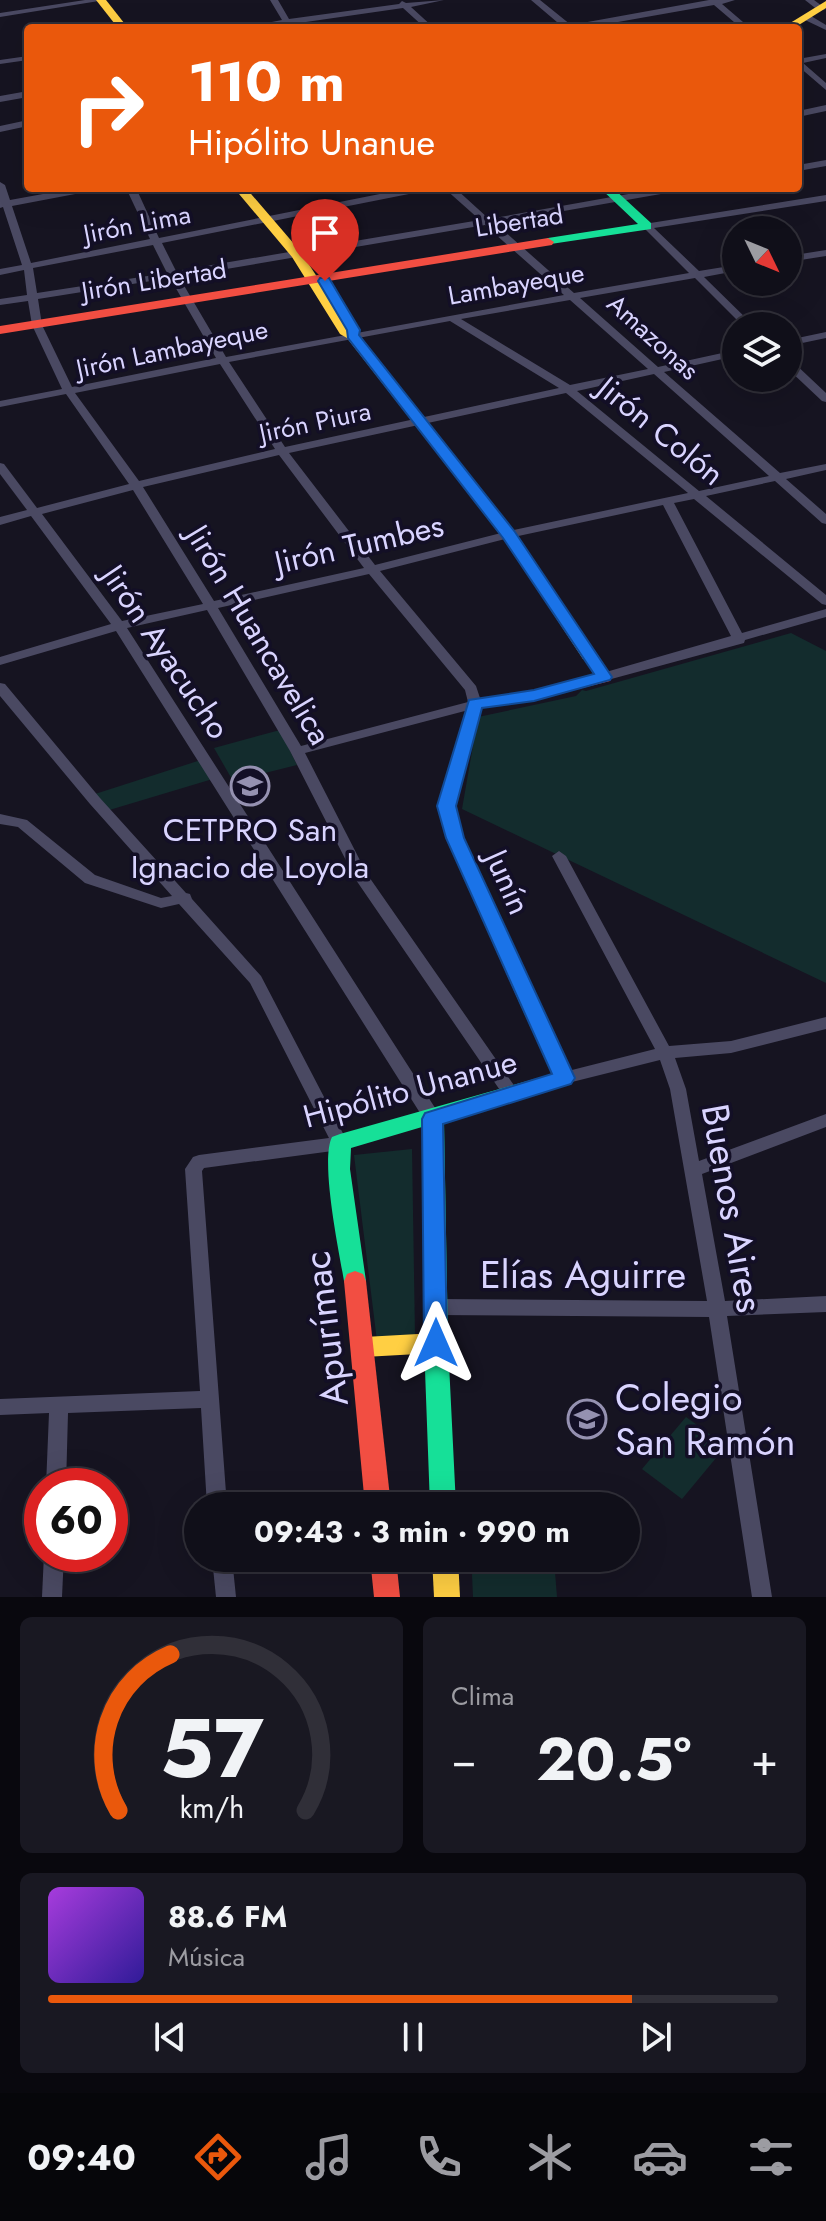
<!DOCTYPE html>
<html lang="es">
<meta charset="utf-8">
<style>
body{margin:0;font-family:Jost,sans-serif;background:#191822;color:#f1f3f6;height:100vh;display:flex;flex-direction:column;font-size:30px;white-space:nowrap}
*{box-sizing:border-box;margin:0}
p{font-size:26px;color:#9c9ca2}
.icon{flex:none;width:44px;height:44px;fill:none;stroke:currentColor;stroke-width:2;stroke-linecap:round;stroke-linejoin:round}
.map{position:relative;height:1597px;overflow:hidden}
.panel{display:flex;flex-direction:column;gap:20px;padding:20px;background:#09080e;flex:1}
.panel>*{flex:none}
.top-card{position:absolute;left:24px;top:24px;width:778px;height:168px;border-radius:8px;box-shadow:0 8px 32px #0002,0 0 0 2px #302f38;background:#ea580c;color:#fff;overflow:hidden}
.needle{width:52px;rotate:133deg}
.controls{position:absolute;left:722px;top:216px;display:grid;gap:16px}
.controls a{display:grid;place-items:center;width:80px;height:80px;border-radius:50%;background:#100f19;box-shadow:0 8px 32px #0002,0 0 0 2px #302f38;font-size:40px}
.speed{position:absolute;left:24px;top:1468px;display:flex;gap:16px;font-size:40px;font-weight:700;text-align:center}
.speed>*{display:grid;place-content:center;width:104px;height:104px;border-radius:50%;background:#100f19;box-shadow:0 8px 32px #0002,0 0 0 2px #302f38;line-height:1}
.speed .limit{border:12px solid #d22;background:#fff;color:#111}
.pin{position:absolute;display:grid;place-items:center;width:68px;height:68px;color:#fff;margin:-82px -34px;border-radius:50% 50% 50% 0;rotate:-45deg;box-shadow:0 0 8px #0007}
.pin .icon{rotate:45deg}
.me{position:absolute;width:88px;margin:-44px;rotate:0deg;stroke-linejoin:round;filter:drop-shadow(0 0 6px #0008)}
.turn{display:flex;align-items:center;gap:28px;height:168px;padding:0 32px;font-size:36px}
.turn .icon{width:104px;height:104px;stroke-width:2.5}
.turn b{display:block;font-size:56px;line-height:68px}
.big{font-size:60px;font-weight:700;line-height:1.1}
.panel .card{flex:1;display:flex;flex-direction:column;justify-content:center;gap:12px;min-width:0;padding:0 28px;border-radius:12px;background:#191822}
.panel .dial{align-items:center;gap:0}
.dial svg{height:208px;overflow:visible;fill:none;stroke:#302f38;stroke-width:7;stroke-linecap:round;text-anchor:middle}
.dial text{fill:#f1f3f6;stroke:none}
.song{display:flex;align-items:center;gap:24px}
.cover{width:96px;height:96px;border-radius:12px;background:linear-gradient(135deg,hsl(280 70% 55%),hsl(250 70% 35%))}
.played{height:8px;border-radius:4px;background:linear-gradient(90deg,#ea580c 80%,#302f38 80%)}
.keys{display:flex;justify-content:space-around;direction:ltr}
.heat{display:flex;justify-content:space-between;align-items:center;font-size:44px;direction:ltr}
.panel .tiles{flex:1;display:grid;gap:20px;grid-template-columns:1fr 1fr}
.card:last-child{grid-column:span 2}
.trip{position:absolute;left:184px;top:1492px;width:456px;height:80px;border-radius:40px;background:#100f19;box-shadow:0 8px 32px #0002,0 0 0 2px #302f38;font-weight:700;line-height:80px;text-align:center}
.tab-bar{display:flex;height:128px;justify-content:space-around;align-items:center;background:#06060a;color:#9c9ca2}
.tab-bar .icon{width:56px;height:56px}
.tab-bar .active{color:#ea580c}
.tab-bar b{font-size:36px;color:#f1f3f6}
.map>svg:first-child{display:block}
.green{fill:#132c2d}
.lines{fill:none;stroke-linecap:round;stroke-linejoin:round}
.street{fill:#4a4962;fill-rule:evenodd}
.fast{fill:#16e098;fill-rule:evenodd}
.slow{fill:#ffcf43;fill-rule:evenodd}
.jam{fill:#f24e42;fill-rule:evenodd}
.route{fill:#1a73e8;stroke:#114b97;stroke-width:2}
.labels{text-anchor:middle;dominant-baseline:central;stroke-width:7;stroke-linejoin:round;paint-order:stroke}
.far-street-label{font-size:26px;fill:#d9d4ff;stroke:#130f26}
.street-label{font-size:32px;fill:#d9d4ff;stroke:#130f26}
.poi-label{font-size:32px;fill:#d9d4ff;stroke:#130f26}
.near-street-label{font-size:38px;fill:#d9d4ff;stroke:#130f26}
.near-poi-label{font-size:38px;fill:#d9d4ff;stroke:#130f26;text-anchor:start}
</style>
<div class="map">
<svg width="826" height="1597" viewBox="0 0 826 1597">
<rect width="100%" height="100%" fill="#161421"/>
<!-- green -->
<g class="green">
<polygon points="791,633 826,651 826,983 462,809 478,717 576,696 582,690 586,691"/>
<polygon points="280,730 297,765 233,781 214,748"/>
<polygon points="204,759 216,778 106,811 95,794"/>
<polygon points="412,1149 415,1336 377,1341 354,1155"/>
<polygon points="686,1417 726,1446 682,1499 642,1469"/>
<polygon points="555,1572 557,1597 473,1597 472,1574"/>
</g>
<g class="lines">
<!-- street -->
<g class="street">
<polygon points="85,0 105,0 0,17 0,13"/>
<polygon points="270,0 278,0 289,19 399,4 402,1 406,3 444,0 411,7 434,28 425,28 403,8 292,24 293,28 287,28 285,25 242,28 282,20"/>
<polygon points="531,0 540,0 571,25 709,0 735,0 722,4 750,28 741,28 714,5 584,28 564,28"/>
<polygon points="805,0 814,0 826,9 819,11"/>
<polygon points="805,16 811,16 826,25 826,30 805,20"/>
<polygon points="826,54 826,58 803,63 826,83 826,90 798,66 798,59"/>
<polygon points="28,56 28,60 0,64 0,60"/>
<polygon points="28,91 28,97 0,102 0,96"/>
<polygon points="826,105 826,111 798,117 798,111"/>
<polygon points="28,120 28,126 0,132 0,126"/>
<polygon points="826,160 826,166 798,171 798,165"/>
<path d="M0,182l5,3 5,15 66,-12h20l-5,3 -79,15 19,57 119,-24 -24,-51h10l23,50 251,-50h19l-5,3 -262,52 14,28 304,-51 -36,-32h11l34,31 173,-31h21l-5,3 -183,32 79,70 115,-20 -45,-45v-4l182,-29v6l-172,27 45,43 37,-6v6l-32,6 50,49h-11l-48,-48 -115,20 78,69 78,-17v6l-72,16 116,101 46,-9v6l-40,9 40,35v10l-4,-1 -47,-42 -69,15 120,99v10l-4,-1 -128,-105 -20,4 68,130 84,-24v8l-81,23 -1,3 -140,38 -5,-1 -2,-3 2,-3 132,-38 -68,-131 -154,33 -129,33 96,115 6,18 -2,3 -175,46 62,121 151,217 2,4 -2,4 -6,2 -6,-2 -150,-219 -66,-129 -83,-141 -80,18 312,486 2,5 -2,5 -6,1 -6,-1 -311,-493 -116,34v-8l111,-33 -80,-108 -31,9v-8l27,-7 -27,-36v-11l4,1 33,44 92,-24 -63,-90 -66,13v-6l62,-12 -30,-64 -4,-24 -28,4v-6l27,-4 -3,-25 -24,5v-6l22,-4 -19,-58 -3,1zM485,225l79,70 -338,62 -47,-80zM153,245l14,28 -130,20 -4,-25zM170,278l46,80 -144,29 -30,-62 -4,-26zM570,300l78,69 -78,16 -109,-66zM450,321l109,67 -274,59 -56,-85zM220,364l55,85 -136,32 -64,-88zM654,374l115,102 -70,15 -122,-100zM566,393l122,100 -179,38 -134,34 -86,-112zM279,455l85,113 -150,33 -71,-114zM133,490l70,114 -81,17 -80,-107zM369,574l96,116 3,12 -167,44 -83,-138z"/>
<polygon points="826,250 826,256 788,262 788,256"/>
<polygon points="826,332 826,338 788,346 788,340"/>
<polygon points="788,360 792,361 826,393 826,402 822,401 788,369"/>
<polygon points="0,683 5,684 100,798 186,893 190,894 192,899 261,976 348,1143 346,1148 340,1150 204,1168 202,1171 227,1506 207,1506 201,1408 68,1413 66,1486 46,1486 49,1413 0,1415 0,1399 200,1391 185,1169 193,1157 199,1155 329,1138 250,983 179,904 161,908 85,883 18,827 0,824 0,814 27,820 95,875 161,898 172,896 90,804 0,696"/>
<polygon points="559,851 566,856 669,1046 731,1041 826,1017 826,1029 731,1053 675,1058 686,1089 699,1161 826,1114 826,1127 702,1174 725,1301 826,1296 826,1312 727,1316 772,1597 752,1597 709,1317 435,1315 429,1312 426,1307 429,1302 435,1299 707,1301 670,1089 660,1060 564,1084 558,1082 556,1078 558,1074 564,1072 655,1049 552,856"/>
<polygon points="44,1554 64,1554 62,1597 42,1597"/>
<polygon points="212,1558 232,1558 236,1597 216,1597"/>
</g>
<!-- fast -->
<g class="fast">
<polygon points="600,188 613,188 651,223 651,229 544,245 542,242 548,238 638,224"/>
<path d="M526,988l7,2 3,5 38,83 -3,6 -127,37 4,222 8,163h-26l-6,-163 -2,-216 -71,21 -1,21 16,112 -3,7 -8,3 -8,-3 -3,-7c-5,-30 -24,-120 -12,-144l8,-3 212,-60 -36,-79 3,-5z"/>
</g>
<!-- slow -->
<g class="slow">
<polygon points="96,0 106,0 128,28 118,28"/>
<polygon points="826,1 826,8 794,28 782,28"/>
<polygon points="234,188 246,188 301,252 350,328 357,332 514,532 597,655 595,659 583,659 503,537 347,338 340,334 292,257"/>
<polygon points="436,1333 444,1336 448,1343 444,1350 436,1353 364,1357 356,1354 352,1347 356,1340 364,1337"/>
<polygon points="432,1558 458,1558 460,1597 434,1597"/>
</g>
<!-- jam -->
<g class="jam">
<polygon points="548,238 554,242 552,245 0,334 0,326"/>
<polygon points="589,650 595,651 612,677 610,681 534,700 482,708 455,806 464,838 536,995 533,1000 519,1000 516,995 446,838 437,806 469,700 534,690 594,674 581,655"/>
<polygon points="355,1271 363,1274 366,1281 391,1506 365,1506 344,1281 347,1274"/>
<polygon points="370,1558 396,1558 400,1597 374,1597"/>
</g>
</g>
<!-- route -->
<polygon class="route" points="320,278 329,278 360,330 359,335 515,532 612,677 610,680 534,701 482,708 456,806 464,838 575,1078 571,1084 443,1124 447,1343 444,1351 436,1354 427,1351 424,1343 422,1119 425,1113 552,1074 446,838 437,806 469,700 534,690 594,674 503,538 348,338 347,330 318,281"/>
<!-- icons -->
<defs>
<symbol id="university-ring" viewBox="-11 -11 22 22"><circle r="9.5" fill="#130f26" stroke="#9591b1" stroke-width="1.5"/><path d="M0-5L7-2L0 1L-7-2ZM-4 1L0 2.5L4 1V4Q0 6-4 4Z" fill="#9591b1"/></symbol>
<symbol id="school-ring" viewBox="-11 -11 22 22"><circle r="9.5" fill="#130f26" stroke="#9591b1" stroke-width="1.5"/><path d="M0-5L7-2L0 1L-7-2ZM-4 1L0 2.5L4 1V4Q0 6-4 4Z" fill="#9591b1"/></symbol>
</defs>
<g fill-rule="evenodd">
<use href="#university-ring" x="228" y="764" width="44" height="44"/>
<use href="#school-ring" x="565" y="1397" width="44" height="44"/>
</g>
<g class="labels">
<!-- far-street labels -->
<g class="far-street-label">
<text transform="translate(519 221) rotate(-9)">Libertad</text>
<text transform="translate(137 224) rotate(-11)">Jirón Lima</text>
<text transform="translate(154 280) rotate(-9)">Jirón Libertad</text>
<text transform="translate(516 284) rotate(-10)">Lambayeque</text>
<text transform="translate(653 337) rotate(42)">Amazonas</text>
<text transform="translate(172 349) rotate(-12)">Jirón Lambayeque</text>
<text transform="translate(315 422) rotate(-12)">Jirón Piura</text>
</g>
<!-- street labels -->
<g class="street-label">
<text transform="translate(661 431) rotate(39)">Jirón Colón</text>
<text transform="translate(359 544) rotate(-13)">Jirón Tumbes</text>
<text transform="translate(259 635) rotate(59)">Jirón Huancavelica</text>
<text transform="translate(166 652) rotate(56)">Jirón Ayacucho</text>
<text transform="translate(508 882) rotate(66)">Junín</text>
<text transform="translate(410 1089) rotate(-15)">Hipólito Unanue</text>
</g>
<!-- poi labels -->
<g class="poi-label">
<text x="250" y="830">CETPRO San<tspan x="250" dy="37">Ignacio de Loyola</tspan></text>
</g>
<!-- near-street labels -->
<g class="near-street-label">
<text transform="translate(733 1208) rotate(80)">Buenos Aires</text>
<text x="583" y="1274">Elías Aguirre</text>
<text transform="translate(325 1329) rotate(-97)">Apurímac</text>
</g>
<!-- near-poi labels -->
<g class="near-poi-label">
<text x="615" y="1397">Colegio<tspan x="615" dy="44">San Ramón</tspan></text>
</g>
</g>
</svg>
<div class="controls">
<a><svg class="needle" viewBox="-14 -14 28 28"><path d="M0-13l5 13h-10z" fill="#e53935"/><path d="M0 13l5-13h-10z" fill="#9c9ca2"/></svg></a>
<a><svg class="icon" aria-label="layers" viewBox="0 0 24 24"><path d="M12 4l9 5-9 5-9-5zM3 14l9 5 9-5"/></svg></a>
</div>
<div class="speed"><div class="limit">60</div></div>
<div class="pin" style="left:325px;top:281px;background:#d93025"><svg class="icon" aria-label="arrive" viewBox="0 0 24 24"><path d="M6 21V4h12l-3 4 3 4H6"/></svg></div>
<svg class="me" style="left:436px;top:1343px" viewBox="-20 -20 40 40"><path d="M0-17L14 15 0 8-14 15z" fill="#1a73e8" stroke="#fff" stroke-width="4"/></svg>
<div class="trip">09:43 · 3 min · 990 m</div>
<div class="top-card">
<div class="turn"><svg class="icon" aria-label="right" viewBox="0 0 24 24"><path d="M7 20v-9h11M14 6l5 5-5 5"/></svg><div><b>110 m</b>Hipólito Unanue</div></div>
</div>
</div>
<section class="panel">
<div class="tiles">
<div class="card dial"><svg viewBox="0 0 100 80">
<path d="M14 69A42 42 0 1 1 86 69"/>
<path d="M14 69A42 42 0 0 1 34 9" stroke="#ea580c"/>
<text x="50" y="56" font-size="32" font-weight="700">57</text>
<text x="50" y="72" font-size="11">km/h</text>
</svg></div>
<div class="card"><p>Clima</p>
<div class="heat"><a>−</a><b class="big">20.5°</b><a>+</a></div>
</div>
<div class="card">
<div class="song"><i class="cover"></i><div><b>88.6 FM</b><p>Música</p></div></div>
<div class="played"></div>
<div class="keys"><svg class="icon" aria-label="previous" viewBox="0 0 24 24"><path d="M18 5L8 12l10 7zM5 5v14"/></svg><svg class="icon" aria-label="pause" viewBox="0 0 24 24"><path d="M8 5v14M16 5v14"/></svg><svg class="icon" aria-label="next" viewBox="0 0 24 24"><path d="M6 5l10 7-10 7zM19 5v14"/></svg></div>
</div>
</div>
</section>
<nav class="tab-bar">
<b>09:40</b>
<svg class="icon active" aria-label="directions" viewBox="0 0 24 24"><path d="M12 3l9 9-9 9-9-9zM9 14v-3h6M13 9l2 2-2 2"/></svg>
<svg class="icon" aria-label="music" viewBox="0 0 24 24"><path d="M9 18V5l10-2v13"/><circle cx="6" cy="18" r="3"/><circle cx="16" cy="16" r="3"/></svg>
<svg class="icon" aria-label="phone" viewBox="0 0 24 24"><path d="M5 4h4l2 5-3 2q2 4 5 5l2-3 5 2v4C11 20 4 13 5 4z"/></svg>
<svg class="icon" aria-label="climate" viewBox="0 0 24 24"><path d="M12 3v18M4 7l16 10M4 17L20 7"/></svg>
<svg class="icon" aria-label="car" viewBox="0 0 24 24"><path d="M5 17H2v-5l4-1 3-4h7l3 4 3 1v5h-3M9 17h6M6 11h13"/><circle cx="7" cy="17" r="2"/><circle cx="17" cy="17" r="2"/></svg>
<svg class="icon" aria-label="filters" viewBox="0 0 24 24"><path d="M4 7h16M4 17h16"/><circle cx="9" cy="7" r="2"/><circle cx="15" cy="17" r="2"/></svg>
</nav>
